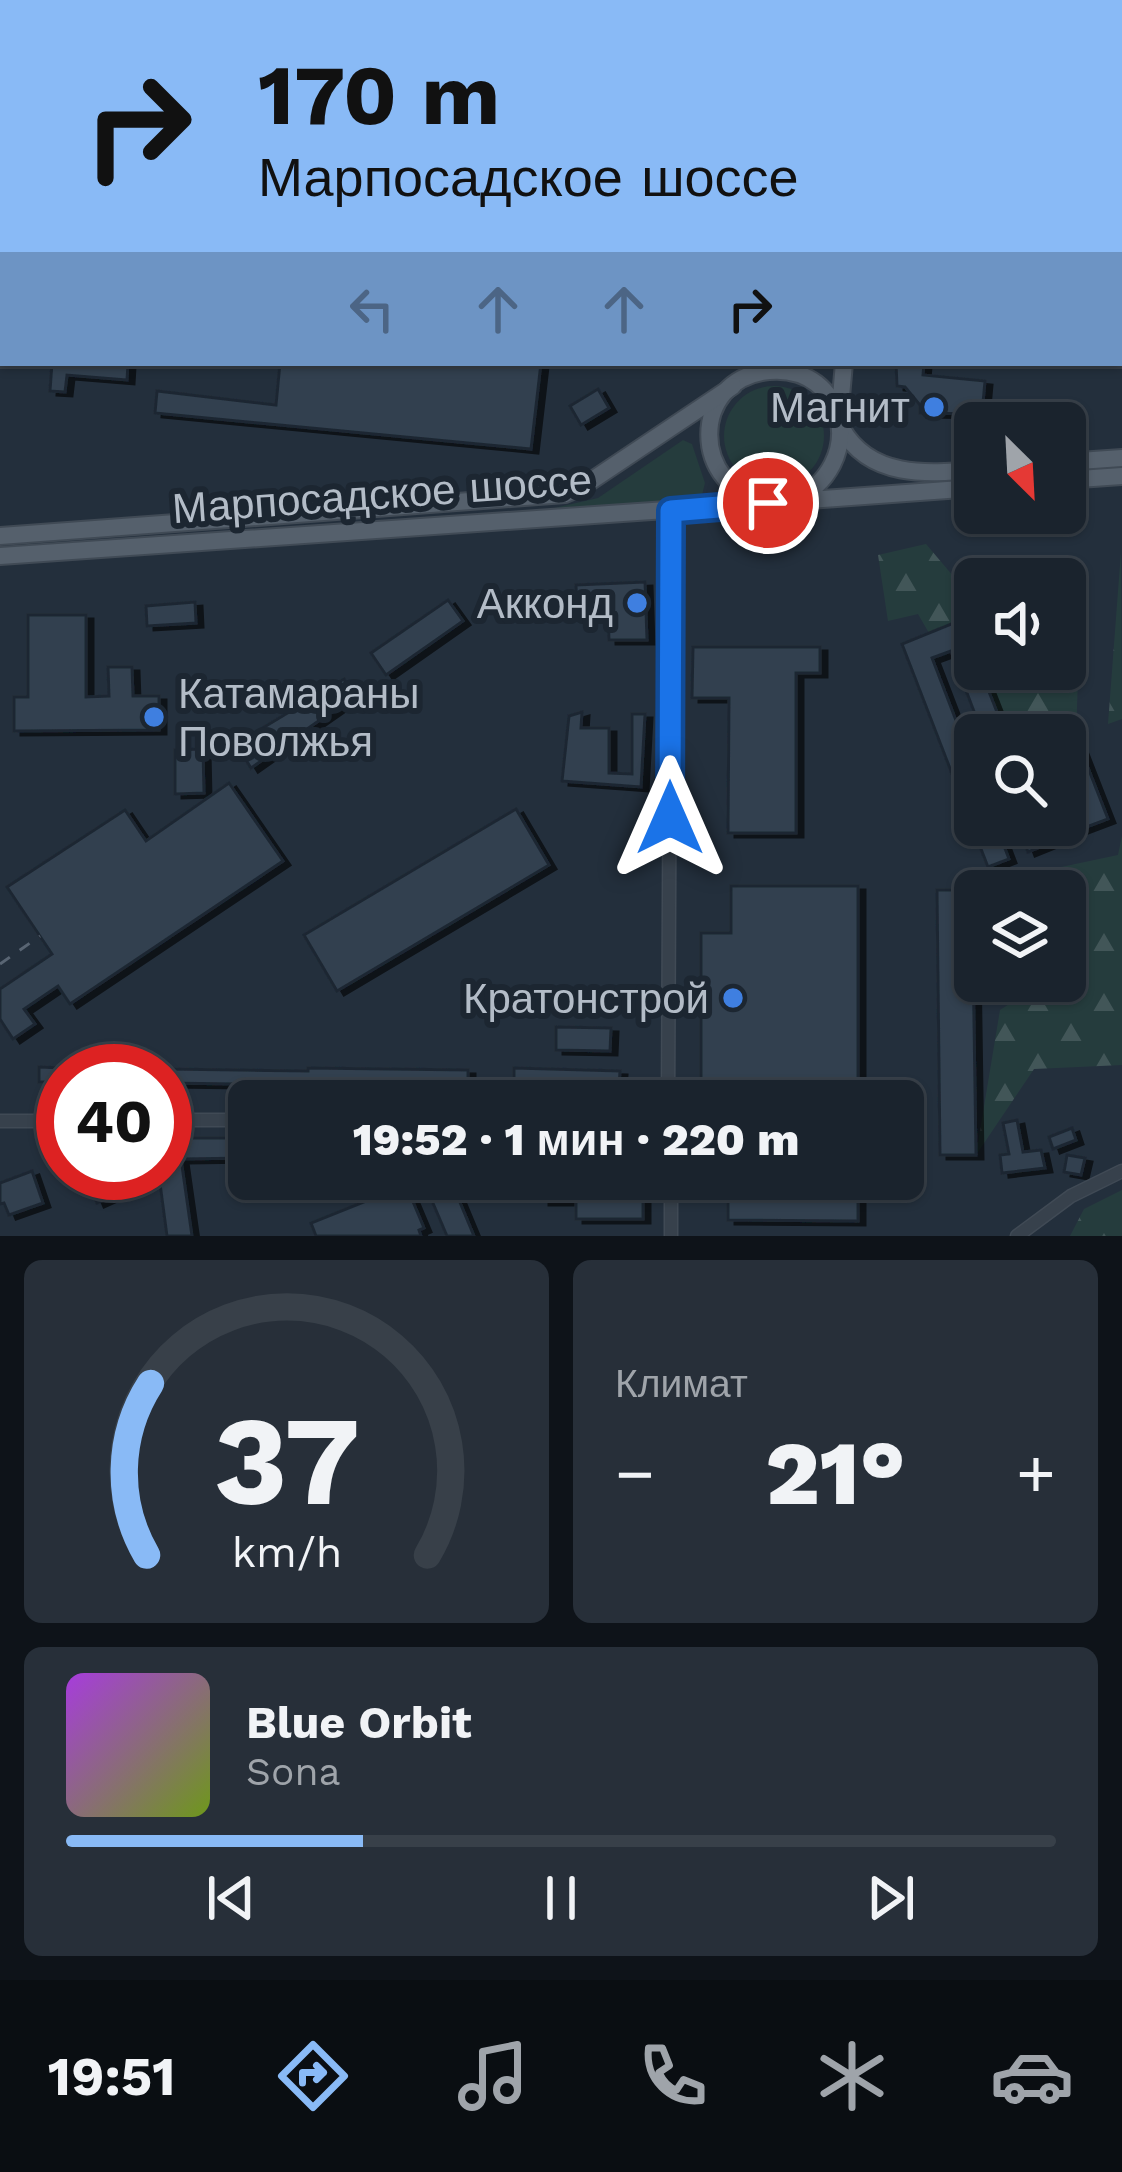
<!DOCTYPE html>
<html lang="ru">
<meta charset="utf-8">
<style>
body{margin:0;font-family:"Work Sans",sans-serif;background:#272f39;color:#f1f3f6;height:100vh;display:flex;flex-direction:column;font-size:45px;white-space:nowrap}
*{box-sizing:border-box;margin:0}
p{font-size:39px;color:#9fa4aa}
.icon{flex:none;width:66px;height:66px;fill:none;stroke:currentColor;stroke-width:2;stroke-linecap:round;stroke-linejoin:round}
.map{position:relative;height:1236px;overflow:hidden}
.drawer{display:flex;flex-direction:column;gap:24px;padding:24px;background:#0e1319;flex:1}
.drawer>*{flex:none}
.hud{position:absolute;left:0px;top:0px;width:1122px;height:366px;box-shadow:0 3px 9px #0004,0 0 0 3px #384049;background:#89baf6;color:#111;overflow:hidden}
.needle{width:78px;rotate:156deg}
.controls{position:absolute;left:954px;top:402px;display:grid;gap:24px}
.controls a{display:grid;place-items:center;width:132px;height:132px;border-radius:18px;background:#1a232d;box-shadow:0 3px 9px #0004,0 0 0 3px #384049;font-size:60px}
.speed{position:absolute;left:36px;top:1044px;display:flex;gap:24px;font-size:60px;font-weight:700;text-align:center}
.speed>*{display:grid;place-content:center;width:156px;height:156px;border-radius:50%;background:#1a232d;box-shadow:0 3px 9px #0004,0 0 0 3px #384049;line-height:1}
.speed .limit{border:18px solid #d22;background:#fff;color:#111}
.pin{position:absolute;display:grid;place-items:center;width:102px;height:102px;color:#fff;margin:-51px;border:6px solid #fff;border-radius:50%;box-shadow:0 3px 12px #0007}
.me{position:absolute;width:132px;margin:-66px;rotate:0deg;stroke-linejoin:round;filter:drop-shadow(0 0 9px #0008)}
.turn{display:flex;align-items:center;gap:42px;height:252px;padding:0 60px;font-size:54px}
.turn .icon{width:156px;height:156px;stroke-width:2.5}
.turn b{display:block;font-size:84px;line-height:102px}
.lanes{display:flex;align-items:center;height:114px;padding:0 60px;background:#0003;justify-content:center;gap:60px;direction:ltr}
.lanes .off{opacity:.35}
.big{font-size:90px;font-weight:800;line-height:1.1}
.drawer .card{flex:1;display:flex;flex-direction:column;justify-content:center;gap:18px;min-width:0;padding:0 42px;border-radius:18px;background:#272f39}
.drawer .dial{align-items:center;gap:0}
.dial svg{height:312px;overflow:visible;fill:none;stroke:#384049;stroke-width:7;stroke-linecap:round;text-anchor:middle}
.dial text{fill:#f1f3f6;stroke:none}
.song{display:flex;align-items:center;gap:36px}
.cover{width:144px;height:144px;border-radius:18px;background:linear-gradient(135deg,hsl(280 70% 55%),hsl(80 70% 35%))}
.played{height:12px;border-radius:6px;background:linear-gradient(90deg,#89baf6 30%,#384049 30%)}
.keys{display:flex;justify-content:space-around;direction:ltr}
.heat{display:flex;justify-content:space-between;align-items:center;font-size:66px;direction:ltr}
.drawer .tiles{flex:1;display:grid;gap:24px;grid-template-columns:1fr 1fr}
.card:last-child{grid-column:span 2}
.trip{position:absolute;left:228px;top:1080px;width:696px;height:120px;border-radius:18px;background:#1a232d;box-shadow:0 3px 9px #0004,0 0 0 3px #384049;font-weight:800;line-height:120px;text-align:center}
.tab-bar{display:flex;height:192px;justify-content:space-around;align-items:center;background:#0a0e12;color:#9fa4aa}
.tab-bar .icon{width:84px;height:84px}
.tab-bar .current{color:#89baf6}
.tab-bar b{font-size:54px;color:#f1f3f6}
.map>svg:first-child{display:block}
.grass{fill:#253c3d}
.forest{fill:url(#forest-firs)}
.building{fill:#324150;stroke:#1e2833;stroke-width:3;filter:url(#shadow)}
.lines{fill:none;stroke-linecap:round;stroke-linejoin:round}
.minor-casing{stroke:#404a55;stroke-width:15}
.major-casing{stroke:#404a55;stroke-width:20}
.minor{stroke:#37414c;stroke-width:12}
.major{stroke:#55606c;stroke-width:16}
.rail{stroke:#596573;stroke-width:3;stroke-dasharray:12 12;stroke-linecap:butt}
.route-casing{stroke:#114b97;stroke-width:30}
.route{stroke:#1a73e8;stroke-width:21}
.shop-dot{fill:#3f7fe0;stroke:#1c2631;stroke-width:4.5}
.labels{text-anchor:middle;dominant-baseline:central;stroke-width:12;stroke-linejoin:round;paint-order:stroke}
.poi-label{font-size:42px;fill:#b3bcc7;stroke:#1c2631;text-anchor:end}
.street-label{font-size:42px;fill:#b3bcc7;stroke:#1c2631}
</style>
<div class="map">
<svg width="1122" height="1236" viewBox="0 0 1122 1236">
<defs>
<pattern id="forest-firs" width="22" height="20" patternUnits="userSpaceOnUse" patternTransform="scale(3)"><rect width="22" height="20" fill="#253c3d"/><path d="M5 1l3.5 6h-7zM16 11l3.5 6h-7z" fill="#425658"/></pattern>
<filter id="shadow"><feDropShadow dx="7" dy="4" stdDeviation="0" flood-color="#0009"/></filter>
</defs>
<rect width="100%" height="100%" fill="#232f3c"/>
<!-- grass -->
<g class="grass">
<circle cx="774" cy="436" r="50"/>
<polygon points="683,440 692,444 705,483 702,495 689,500 554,508 598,498"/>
</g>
<!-- forest -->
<g class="forest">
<polygon points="926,544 959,583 961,620 929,633 918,614 888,621 878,555"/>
<polygon points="1121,552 1122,719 1108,724"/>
<polygon points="1079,647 1076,737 1065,741 1065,735 1006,735 980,669 1065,669 1065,648"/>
<polygon points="1122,836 1122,1065 1034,1069 976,1155 1000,1010 1045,981 1065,981 1068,972 1065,891 1039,891 1033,873 1118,855"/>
<polygon points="1122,1190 1122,1236 1070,1236 1084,1209"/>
</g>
<!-- building -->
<g class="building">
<polygon points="52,363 128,363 127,380 67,375 65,392 50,391"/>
<polygon points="280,363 541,363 531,449 155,413 157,391 276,405"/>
<polygon points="896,363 924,363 923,375 985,381 982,414 920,413 920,405 905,387 897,386"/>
<polygon points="598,389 609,408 581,425 570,406"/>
<polygon points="1077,570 1079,599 1065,600 1065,571"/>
<polygon points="645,582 647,640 609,640 608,609 577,611 576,585"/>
<polygon points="448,600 463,621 386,675 371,653"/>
<polygon points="195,602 196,623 147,626 146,606"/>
<polygon points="28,615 86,615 86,697 109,696 108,667 132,667 133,696 159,696 159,730 14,731 14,697 28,697"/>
<polygon points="961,620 975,656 975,669 980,669 1006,735 983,735 951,651 932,658 975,770 975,825 996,825 1009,859 988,867 902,644"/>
<polygon points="693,647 820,647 820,673 796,673 796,833 728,833 729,698 692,698"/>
<polygon points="344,679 353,697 251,768 236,744"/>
<polygon points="582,712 581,728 609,728 609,773 632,774 632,714 645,714 641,787 562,781 569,716"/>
<polygon points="1076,737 1108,819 1065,835 1061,825 1065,825 1065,741"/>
<polygon points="203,749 204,793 175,794 175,750"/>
<polygon points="229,783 283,861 70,1004 58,986 24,1009 35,1024 13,1039 0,1019 0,989 52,954 7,887 125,810 146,841"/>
<polygon points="516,809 549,865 337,991 304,935"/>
<polygon points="1018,825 1040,825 1048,844 1028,852"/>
<polygon points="1033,873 1039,891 1013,891 1009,881"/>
<polygon points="731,886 858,886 858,1101 701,1101 701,933 731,933"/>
<polygon points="937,890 972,890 976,1155 940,1155"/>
<polygon points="556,1027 611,1028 610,1051 556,1050"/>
<polygon points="39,1067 63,1068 63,1082 39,1082"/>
<polygon points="308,1068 468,1070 468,1084 320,1082 319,1095 307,1095 308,1085 165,1083 165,1069 308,1071"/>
<polygon points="514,1068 620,1071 619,1086 514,1083"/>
<polygon points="1017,1120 1023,1152 1041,1150 1045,1168 1002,1173 1000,1155 1009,1154 1003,1123"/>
<polygon points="1072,1128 1076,1140 1053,1149 1049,1137"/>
<polygon points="165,1138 248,1138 249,1158 181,1159 192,1236 167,1236 159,1176 165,1175"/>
<polygon points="1067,1155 1085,1158 1081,1175 1064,1172"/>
<polygon points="32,1171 43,1203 9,1215 4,1203 0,1204 0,1183"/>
<polygon points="95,1173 129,1173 135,1186 97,1203 86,1177"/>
<polygon points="289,1179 357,1179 357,1189 289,1191"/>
<polygon points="427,1179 478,1179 478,1183 454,1188 474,1236 447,1236 424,1182"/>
<polygon points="542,1179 643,1179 643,1219 576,1219 576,1201 542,1201"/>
<polygon points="728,1179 858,1179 858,1221 728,1220"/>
<polygon points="406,1185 424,1228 419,1230 421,1236 316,1236 311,1223"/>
</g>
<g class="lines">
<defs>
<g id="minor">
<polyline points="668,1101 671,511"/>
<polyline points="165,1120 249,1120"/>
<polyline points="0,1121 63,1121"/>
<polyline points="671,1236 671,1179"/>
<polyline points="1017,1236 1071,1196 1122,1171"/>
</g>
<g id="major">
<polyline points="858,3 858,0"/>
<polyline points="882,3 882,0"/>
<polyline points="839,419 844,363"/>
<path d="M842,429c28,49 84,45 133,41"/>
<polyline points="1065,462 1122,458"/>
<polyline points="1065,480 1122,476"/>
<path d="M793,501c76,-36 54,-137 -24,-130 -80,8 -79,117 -1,132l207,-15"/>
<polyline points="0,536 565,494 582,487 733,386"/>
<polyline points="0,556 768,503"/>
</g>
</defs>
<!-- minor casing -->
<use href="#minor" class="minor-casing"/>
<!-- major casing -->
<use href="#major" class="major-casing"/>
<!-- minor -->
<use href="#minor" class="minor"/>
<!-- major -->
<use href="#major" class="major"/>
<!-- rail -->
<g class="rail">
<polyline points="312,0 313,3"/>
<polyline points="0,964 40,936"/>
</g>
</g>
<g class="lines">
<defs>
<polyline id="route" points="670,818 671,511 768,503"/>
</defs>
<!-- route casing -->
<use href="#route" class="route-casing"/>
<!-- route -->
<use href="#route" class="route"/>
</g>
<!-- markers -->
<g class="shop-dot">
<circle cx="934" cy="407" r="12"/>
<circle cx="637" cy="603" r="12"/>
<circle cx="154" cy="717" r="12"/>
<circle cx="733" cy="998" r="12"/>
</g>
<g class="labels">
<!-- poi labels -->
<g class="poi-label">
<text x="910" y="407">Магнит</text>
<text x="613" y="603">Акконд</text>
<text x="178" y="693" text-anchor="start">Катамараны<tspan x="178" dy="48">Поволжья</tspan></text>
<text x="709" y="998">Кратонстрой</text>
</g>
<!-- street labels -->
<g class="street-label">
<text transform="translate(382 494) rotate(-4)">Марпосадское шоссе</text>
</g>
</g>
</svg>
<div class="controls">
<a><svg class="needle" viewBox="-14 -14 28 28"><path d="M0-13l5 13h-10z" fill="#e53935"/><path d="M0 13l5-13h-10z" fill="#9fa4aa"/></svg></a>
<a><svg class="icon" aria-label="sound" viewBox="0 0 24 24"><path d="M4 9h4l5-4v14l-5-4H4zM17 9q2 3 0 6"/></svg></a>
<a><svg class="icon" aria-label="search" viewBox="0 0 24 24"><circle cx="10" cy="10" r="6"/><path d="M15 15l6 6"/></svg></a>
<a><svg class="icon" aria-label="layers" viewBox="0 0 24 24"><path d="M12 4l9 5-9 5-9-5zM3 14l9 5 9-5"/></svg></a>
</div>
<div class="speed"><div class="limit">40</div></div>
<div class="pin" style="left:768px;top:503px;background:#d93025"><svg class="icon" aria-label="arrive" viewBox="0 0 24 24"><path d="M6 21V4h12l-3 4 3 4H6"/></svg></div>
<svg class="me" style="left:670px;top:818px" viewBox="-20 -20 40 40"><path d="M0-17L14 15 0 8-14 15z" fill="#1a73e8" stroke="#fff" stroke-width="4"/></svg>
<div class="trip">19:52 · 1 мин · 220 m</div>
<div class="hud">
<div class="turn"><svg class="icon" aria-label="right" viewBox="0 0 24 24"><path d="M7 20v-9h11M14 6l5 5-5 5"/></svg><div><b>170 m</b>Марпосадское шоссе</div></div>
<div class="lanes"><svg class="icon off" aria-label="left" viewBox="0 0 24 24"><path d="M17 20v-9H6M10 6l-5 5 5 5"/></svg><svg class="icon off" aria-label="ahead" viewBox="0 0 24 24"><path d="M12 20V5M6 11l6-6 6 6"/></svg><svg class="icon off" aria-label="ahead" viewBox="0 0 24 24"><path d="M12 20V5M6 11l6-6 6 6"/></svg><svg class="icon" aria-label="right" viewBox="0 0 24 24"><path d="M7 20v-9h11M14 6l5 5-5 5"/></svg></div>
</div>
</div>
<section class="drawer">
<div class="tiles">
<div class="card dial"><svg viewBox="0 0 100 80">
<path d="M14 69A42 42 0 1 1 86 69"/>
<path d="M14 69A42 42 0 0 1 15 25" stroke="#89baf6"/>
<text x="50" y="56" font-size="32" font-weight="700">37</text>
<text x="50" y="72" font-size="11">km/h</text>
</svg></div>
<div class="card"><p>Климат</p>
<div class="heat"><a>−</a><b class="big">21°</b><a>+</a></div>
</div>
<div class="card">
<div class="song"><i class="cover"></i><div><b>Blue Orbit</b><p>Sona</p></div></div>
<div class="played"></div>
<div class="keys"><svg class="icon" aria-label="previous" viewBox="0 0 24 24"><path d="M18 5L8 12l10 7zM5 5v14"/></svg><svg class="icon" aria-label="pause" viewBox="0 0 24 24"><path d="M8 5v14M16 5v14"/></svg><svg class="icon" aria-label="next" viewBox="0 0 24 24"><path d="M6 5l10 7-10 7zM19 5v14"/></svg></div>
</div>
</div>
</section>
<nav class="tab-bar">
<b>19:51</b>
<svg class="icon current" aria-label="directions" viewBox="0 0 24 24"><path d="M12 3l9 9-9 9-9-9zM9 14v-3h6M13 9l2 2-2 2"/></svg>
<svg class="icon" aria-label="music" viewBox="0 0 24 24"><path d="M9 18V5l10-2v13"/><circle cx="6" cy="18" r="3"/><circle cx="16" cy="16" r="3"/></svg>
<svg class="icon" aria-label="phone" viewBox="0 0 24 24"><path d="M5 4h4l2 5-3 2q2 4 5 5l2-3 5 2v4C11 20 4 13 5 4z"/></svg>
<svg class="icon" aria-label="climate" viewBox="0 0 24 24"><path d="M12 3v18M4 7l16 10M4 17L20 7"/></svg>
<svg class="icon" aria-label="car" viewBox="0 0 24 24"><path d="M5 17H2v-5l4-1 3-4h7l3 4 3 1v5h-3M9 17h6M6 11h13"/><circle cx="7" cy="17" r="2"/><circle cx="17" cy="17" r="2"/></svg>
</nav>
